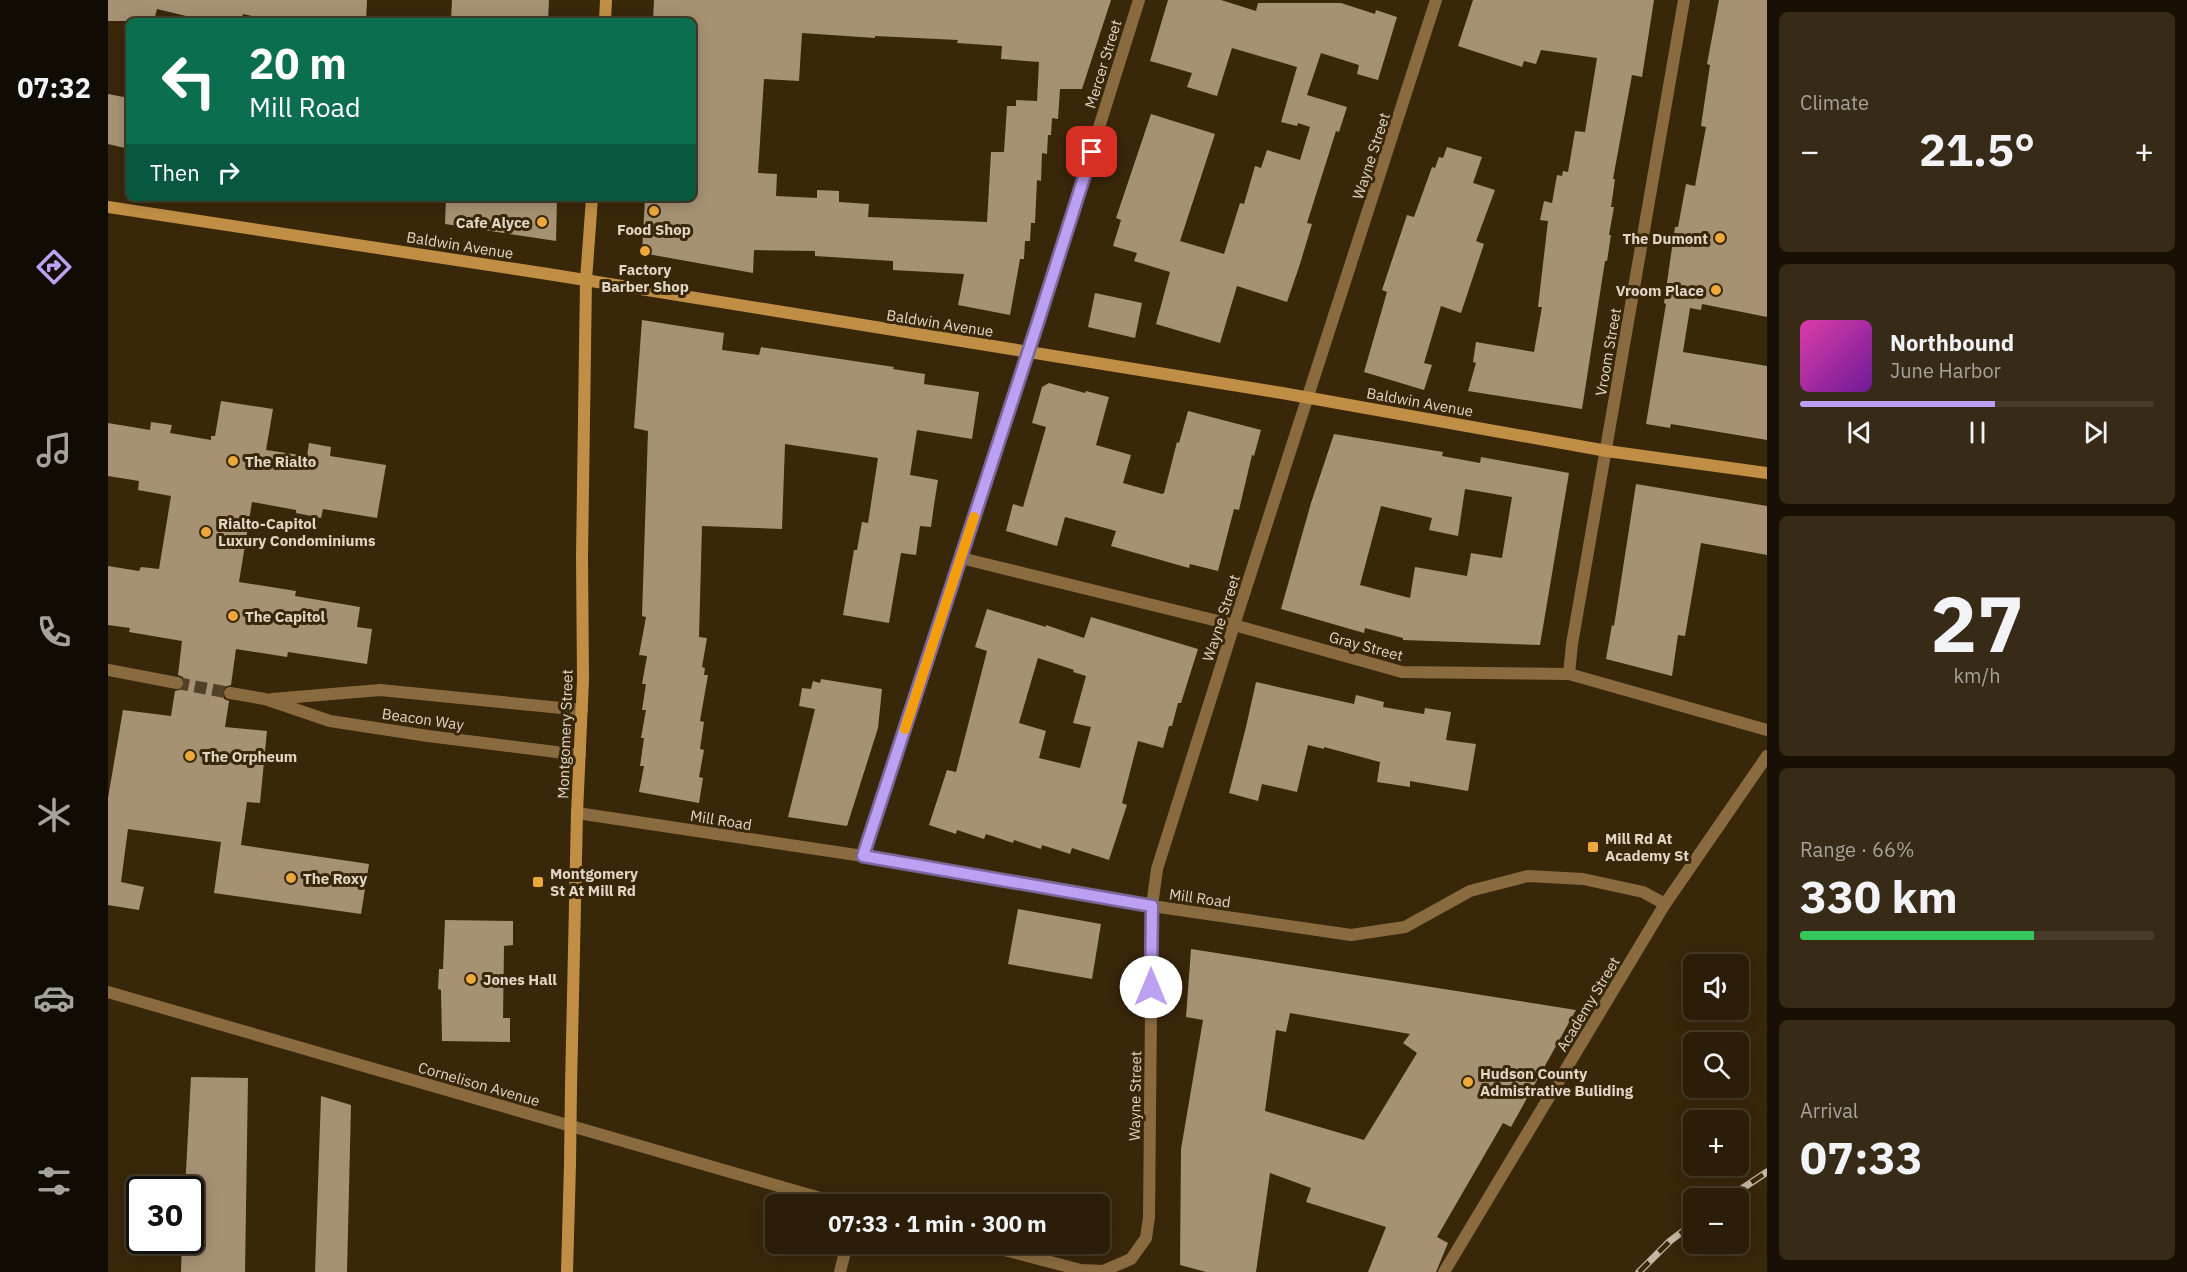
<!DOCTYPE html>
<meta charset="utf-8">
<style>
body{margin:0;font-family:"IBM Plex Sans",sans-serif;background:#372a16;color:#f1f3f6;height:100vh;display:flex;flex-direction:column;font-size:22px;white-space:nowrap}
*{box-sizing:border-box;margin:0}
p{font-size:20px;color:#a6a29c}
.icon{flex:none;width:33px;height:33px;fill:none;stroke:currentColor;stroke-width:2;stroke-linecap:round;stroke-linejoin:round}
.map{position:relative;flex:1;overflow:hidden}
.sheet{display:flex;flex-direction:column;gap:12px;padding:12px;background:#181004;width:420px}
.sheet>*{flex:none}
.banner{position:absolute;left:18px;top:18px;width:570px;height:183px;border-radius:9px;box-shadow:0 3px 15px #0003,0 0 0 2px #473b29;background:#0b6e4f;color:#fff;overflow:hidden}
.buttons{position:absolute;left:1575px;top:954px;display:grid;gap:12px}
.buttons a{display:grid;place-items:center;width:66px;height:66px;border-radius:9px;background:#2b1d08;box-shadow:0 3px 15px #0003,0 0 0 2px #473b29;font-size:30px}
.speed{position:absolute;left:18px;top:1176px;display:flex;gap:12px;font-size:30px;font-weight:700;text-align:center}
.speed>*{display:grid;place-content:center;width:78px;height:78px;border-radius:50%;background:#2b1d08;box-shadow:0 3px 15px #0003,0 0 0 2px #473b29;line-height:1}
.speed .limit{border:3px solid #111;border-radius:9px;background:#fff;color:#111}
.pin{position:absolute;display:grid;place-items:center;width:51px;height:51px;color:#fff;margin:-26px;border-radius:12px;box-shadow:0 3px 9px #0006}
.me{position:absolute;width:66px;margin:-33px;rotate:0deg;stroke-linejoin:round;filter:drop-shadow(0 0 4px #0008)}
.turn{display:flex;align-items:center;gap:21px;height:126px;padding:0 24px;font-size:27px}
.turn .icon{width:78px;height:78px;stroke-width:2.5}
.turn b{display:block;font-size:42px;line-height:51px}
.then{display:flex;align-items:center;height:57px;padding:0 24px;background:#0003;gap:12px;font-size:22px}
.big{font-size:45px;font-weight:700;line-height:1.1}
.sheet .widget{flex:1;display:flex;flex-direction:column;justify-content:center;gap:9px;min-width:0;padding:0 21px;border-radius:9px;background:#372a16}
.sheet .dial{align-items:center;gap:0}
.dial b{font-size:78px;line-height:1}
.song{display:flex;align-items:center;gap:18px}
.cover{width:72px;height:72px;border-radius:9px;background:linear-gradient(135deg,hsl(320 70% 55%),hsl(280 70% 35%))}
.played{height:6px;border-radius:3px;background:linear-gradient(90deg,#bca0f2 55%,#473b29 55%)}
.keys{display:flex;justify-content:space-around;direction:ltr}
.heat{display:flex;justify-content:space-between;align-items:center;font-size:33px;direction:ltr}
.charge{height:9px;border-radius:4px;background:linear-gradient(90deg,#34c759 66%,#473b29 0)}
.trip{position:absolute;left:657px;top:1194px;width:345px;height:60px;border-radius:9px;background:#2b1d08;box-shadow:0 3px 15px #0003,0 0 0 2px #473b29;font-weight:700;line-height:60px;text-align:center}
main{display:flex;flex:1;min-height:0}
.menu{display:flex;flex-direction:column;width:108px;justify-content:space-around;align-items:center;background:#110c03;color:#a6a29c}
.menu .icon{width:42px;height:42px}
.menu .active{color:#bca0f2}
.menu b{font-size:27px;color:#f1f3f6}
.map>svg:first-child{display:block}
.building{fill:#a79173;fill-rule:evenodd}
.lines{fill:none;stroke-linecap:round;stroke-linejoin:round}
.street-tunnel{stroke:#524126;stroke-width:12;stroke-dasharray:12 6;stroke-linecap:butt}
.street{stroke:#8a6b40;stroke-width:12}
.secondary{stroke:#c08f45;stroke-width:12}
.rail-casing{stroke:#c3b6a4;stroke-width:7}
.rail{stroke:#39270a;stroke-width:4.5;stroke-dasharray:14;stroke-linecap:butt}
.secondary-bridge{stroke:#c08f45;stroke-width:12}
.route-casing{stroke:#7a689d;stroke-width:15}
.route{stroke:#bca0f2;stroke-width:10}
.slow{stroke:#f59e0b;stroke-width:10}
.poi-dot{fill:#eda83b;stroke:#39270a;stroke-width:2}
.labels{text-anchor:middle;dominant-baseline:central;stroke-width:6;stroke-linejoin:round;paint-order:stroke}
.street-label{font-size:15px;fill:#e1d5c5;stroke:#39270a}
.poi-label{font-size:15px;font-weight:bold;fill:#e1d5c5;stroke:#39270a;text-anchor:start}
</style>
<main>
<nav class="menu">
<b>07:32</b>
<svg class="icon active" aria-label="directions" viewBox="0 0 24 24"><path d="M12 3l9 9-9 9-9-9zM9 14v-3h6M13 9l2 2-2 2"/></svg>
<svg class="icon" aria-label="music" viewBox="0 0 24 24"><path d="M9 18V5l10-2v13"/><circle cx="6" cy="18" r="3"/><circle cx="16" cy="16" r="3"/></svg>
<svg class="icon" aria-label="phone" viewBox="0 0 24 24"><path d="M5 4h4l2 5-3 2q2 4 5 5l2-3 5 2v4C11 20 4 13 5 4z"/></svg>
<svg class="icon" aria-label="climate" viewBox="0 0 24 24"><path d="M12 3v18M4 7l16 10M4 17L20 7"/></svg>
<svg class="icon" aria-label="car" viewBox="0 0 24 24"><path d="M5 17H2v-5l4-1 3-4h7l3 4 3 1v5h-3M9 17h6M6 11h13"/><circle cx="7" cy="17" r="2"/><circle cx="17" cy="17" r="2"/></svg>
<svg class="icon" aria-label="filters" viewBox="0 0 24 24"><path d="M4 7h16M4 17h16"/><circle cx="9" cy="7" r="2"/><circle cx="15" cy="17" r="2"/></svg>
</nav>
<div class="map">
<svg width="1659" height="1272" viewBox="0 0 1659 1272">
<rect width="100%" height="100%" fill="#39270a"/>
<!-- building -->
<g class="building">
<polygon points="0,0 259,0 258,21 166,21 135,14 133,21 99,21 49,9 46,21 0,21"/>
<polygon points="344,0 441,0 440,21 343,21"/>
<path d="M546,0h457l-29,89h-22l-2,30 -6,-1 -1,17h-3l-1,19 -5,-1 -1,28 -4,-1 -2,43h-4l-1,18h-5l-1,18h-4l-10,56 -52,-10 6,-31 -71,-4v-9l-78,-5v-5l-61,-1 -1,23 -111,-20 3,-55h48v-177h-40zM694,33l73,5v-2l83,4 -1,3 45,3 -1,13 38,3 -2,39 -21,-1v6h-9l-3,46h-13l-4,70 -119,-5 1,-13 -30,-2v-11l-22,-1v8l-41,-2 1,-22 -19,-1 6,-94 35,2z"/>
<polygon points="1060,0 1113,0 1148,11 1150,3 1233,3 1267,14 1268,10 1289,17 1270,80 1249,74 1251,65 1213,53 1199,95 1239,107 1231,132 1228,131 1199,223 1204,224 1192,264 1179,302 1129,286 1112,343 1048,324 1062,272 1026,261 1029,253 1005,246 1013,220 1008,218 1043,114 1107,134 1072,241 1116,254 1132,203 1136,204 1147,166 1153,168 1159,150 1192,160 1202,127 1190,123 1189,126 1173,122 1189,67 1124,48 1109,96 1079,87 1084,73 1042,61"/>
<polygon points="1365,0 1546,0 1534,77 1524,75 1505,179 1507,179 1503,207 1506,207 1501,235 1503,235 1499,261 1497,261 1474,409 1360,391 1368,363 1365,362 1368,342 1426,352 1434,307 1430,307 1440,221 1432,220 1436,201 1444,203 1449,175 1454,176 1455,171 1460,172 1467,131 1477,132 1489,58 1433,50 1428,64 1416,61 1414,67 1350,46"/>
<polygon points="1611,0 1659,0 1659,317 1594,304 1593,310 1582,308 1575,352 1659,366 1659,440 1563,424 1562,428 1538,424 1558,304 1556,303 1567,227 1570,227 1578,184 1587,186 1598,127 1593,126 1602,65 1599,64"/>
<polygon points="0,94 21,98 21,149 0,144"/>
<polygon points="1339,147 1374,157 1365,183 1387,190 1368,241 1376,244 1353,313 1333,306 1316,363 1324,365 1316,390 1256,372 1279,292 1274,290 1299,215 1306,217 1324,167 1327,168 1331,157 1335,158"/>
<polygon points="338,198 449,199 448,241 337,224"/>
<polygon points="987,293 1034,303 1027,338 980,327"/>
<polygon points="534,320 616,333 614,350 651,355 653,347 786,367 785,369 817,374 816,384 871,392 864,439 809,430 802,475 830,480 826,505 823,527 812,526 808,555 793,553 781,623 735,615 746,550 749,550 754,522 760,523 770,458 677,444 674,529 594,526 591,637 599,638 594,667 597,668 596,675 600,675 592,721 596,722 592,749 596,750 591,777 595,778 591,803 531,792 536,766 532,766 536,738 533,738 538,710 534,710 538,684 534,684 539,656 531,655 538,617 534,616 540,431 526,428"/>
<polygon points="941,383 977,393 978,391 1001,397 988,445 1023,455 1015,483 1054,494 1056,493 1069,442 1071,443 1080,411 1153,430 1146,456 1144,455 1131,510 1126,509 1110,571 1082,564 1081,568 1003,546 1008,531 957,517 949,546 898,531 905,504 915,507 938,427 924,423 934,387"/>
<polygon points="113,401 165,409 158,450 199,456 201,443 223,447 222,456 278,465 269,518 215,509 213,518 188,513 188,510 144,502 131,582 188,591 187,596 252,607 249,627 264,629 259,664 180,652 179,657 128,649 123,685 116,687 114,692 116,699 121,701 117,727 159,731 152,803 139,802 133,845 261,864 253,914 106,893 113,842 20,829 13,882 36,887 31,910 0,905 0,798 15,710 63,716 67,691 75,689 77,684 75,677 70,675 74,641 21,632 22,628 0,625 0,566 31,571 33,567 51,569 63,496 30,490 31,481 0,476 0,423 42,430 43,422 64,425 62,433 103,440 103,436 107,436"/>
<path d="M1226,434l109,18 -1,4 38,7 1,-6 88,16 -29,172 -137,-5v-2l-38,-10 -1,5 -83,-24 30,-106zM1357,489l47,8 -10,61 -31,-5 -4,23 -52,-9 -5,31 -50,-13 21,-79 51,12 -3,12 29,6z"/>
<polygon points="1528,484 1659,506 1659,555 1593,543 1577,636 1570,635 1564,676 1498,659 1504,625 1506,626"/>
<path d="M879,609l59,18v-2l38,13 7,-21 107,32 -17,54h-3l-6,23h-3l-6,22 -25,-7 -16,62 5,2 -18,55 -37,-12 -2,6 -28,-9 -1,4 -27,-9 -1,3 -27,-9 -2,5 -27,-9 -1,4 -27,-9 18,-55 9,2 31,-121 -12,-4zM930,658l36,12 -1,2 13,4 -13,47 18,4 -11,41 -41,-10 7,-27 -27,-8z"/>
<polygon points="713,679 774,689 770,728 739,826 680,817 707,709 691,706 694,688 703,689 705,681 712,683"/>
<polygon points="1148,682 1246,704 1248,695 1276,702 1275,707 1316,714 1317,708 1343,712 1338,740 1368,744 1360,791 1302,781 1302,787 1269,782 1272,762 1216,747 1216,749 1200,745 1189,792 1154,784 1150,801 1121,793 1138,727"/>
<polygon points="910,909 993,924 984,979 900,964"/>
<polygon points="337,920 405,921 405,945 396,946 395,1018 402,1018 402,1042 334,1041 333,990 330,989 331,969 335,969"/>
<path d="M1083,949l385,61 -65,117 -8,-4 -66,114 11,6 -12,29h-68l18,-45 -80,-25 5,-14 -41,-15 -14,99h-50l-26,-7 1,-116 22,-129 -17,-3zM1182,1013l120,21 -7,9 14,10 -53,87 -99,-29 11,-81 10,2z"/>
<polygon points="83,1077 140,1078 137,1272 73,1272 74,1240 82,1240 82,1190 77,1190"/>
<polygon points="213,1096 243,1105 239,1272 207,1272"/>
</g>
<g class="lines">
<!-- street-tunnel -->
<polyline class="street-tunnel" points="69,683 122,693"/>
<!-- street -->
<g class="street">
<polyline points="853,558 1126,625 1294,672 1461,674 1659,730"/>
<polyline points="0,670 69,683"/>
<polyline points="1461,674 1464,644 1576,0"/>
<polyline points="122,693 157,699 222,721 320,736 472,755"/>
<polyline points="164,699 272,690 474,710"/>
<polyline points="469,813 755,856 1044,906 1243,935 1297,927 1362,891 1420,876 1475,879 1535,892 1557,904"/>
<polyline points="755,856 929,325 1031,0"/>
<polyline points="0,992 733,1204"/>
<polyline points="874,1244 973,1270 995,1271 1023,1259 1038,1238 1041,1217 1044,906 1049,869 1126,625 1328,0"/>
<polyline points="732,1272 739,1244"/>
<polyline points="1336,1272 1557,904 1659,756"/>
</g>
<!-- secondary -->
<g class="secondary">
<polyline points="497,21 498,0"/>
<polyline points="0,207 440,274 1174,393 1499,451 1659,473"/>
<polyline points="463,1087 469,813 475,680 474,557 478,280 484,198"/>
<polyline points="459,1272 462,1164"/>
</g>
<defs>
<g id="rail">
<polyline points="1620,1198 1659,1172"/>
<polyline points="1531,1272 1562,1241 1586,1223"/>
</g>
</defs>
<!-- rail casing -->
<use href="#rail" class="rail-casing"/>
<!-- rail -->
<use href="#rail" class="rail"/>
<!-- secondary-bridge -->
<polyline class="secondary-bridge" points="462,1164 463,1087"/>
</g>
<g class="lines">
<defs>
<polyline id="route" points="984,152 929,325 755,856 1044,906 1043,987"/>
</defs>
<!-- route casing -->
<use href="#route" class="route-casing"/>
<!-- route -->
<use href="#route" class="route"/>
<!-- slow -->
<polyline class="slow" points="797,729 866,517"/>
</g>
<!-- markers -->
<g class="poi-dot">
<circle cx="546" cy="211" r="6"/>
<circle cx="434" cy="222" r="6"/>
<circle cx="1612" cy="238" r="6"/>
<circle cx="537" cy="251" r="6"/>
<circle cx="1608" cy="290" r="6"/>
<circle cx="125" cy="461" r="6"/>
<circle cx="98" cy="532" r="6"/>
<circle cx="125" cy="616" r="6"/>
<circle cx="82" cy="756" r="6"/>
<rect x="1479" y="841" width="12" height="12" rx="3"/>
<circle cx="183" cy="878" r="6"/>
<rect x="424" y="876" width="12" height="12" rx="3"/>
<circle cx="363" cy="979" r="6"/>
<circle cx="1360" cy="1082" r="6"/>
</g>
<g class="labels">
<!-- street labels -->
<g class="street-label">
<text transform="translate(995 64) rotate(-73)">Mercer Street</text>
<text transform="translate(1263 156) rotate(-72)">Wayne Street</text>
<text transform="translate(352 245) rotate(9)">Baldwin Avenue</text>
<text transform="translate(832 323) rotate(9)">Baldwin Avenue</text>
<text transform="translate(1500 352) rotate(-80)">Vroom Street</text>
<text transform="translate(1312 402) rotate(10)">Baldwin Avenue</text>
<text transform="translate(1113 618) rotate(-72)">Wayne Street</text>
<text transform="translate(1258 646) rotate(15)">Gray Street</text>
<text transform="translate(315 719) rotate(8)">Beacon Way</text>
<text transform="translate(457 734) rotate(-88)">Montgomery Street</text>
<text transform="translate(613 820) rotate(9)">Mill Road</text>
<text transform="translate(1092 898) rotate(8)">Mill Road</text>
<text transform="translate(1480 1004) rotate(-59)">Academy Street</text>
<text transform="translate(371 1084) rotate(16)">Cornelison Avenue</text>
<text transform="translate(1027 1096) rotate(-89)">Wayne Street</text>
</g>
<!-- poi labels -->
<g class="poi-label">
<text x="422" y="222" text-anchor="end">Cafe Alyce</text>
<text x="546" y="229" text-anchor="middle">Food Shop</text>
<text x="1600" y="238" text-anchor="end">The Dumont</text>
<text x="537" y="269" text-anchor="middle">Factory<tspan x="537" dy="17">Barber Shop</tspan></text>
<text x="1596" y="290" text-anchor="end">Vroom Place</text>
<text x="137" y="461">The Rialto</text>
<text x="110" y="523">Rialto-Capitol<tspan x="110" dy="17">Luxury Condominiums</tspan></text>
<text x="137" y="616">The Capitol</text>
<text x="94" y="756">The Orpheum</text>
<text x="1497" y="838">Mill Rd At<tspan x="1497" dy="17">Academy St</tspan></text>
<text x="442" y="873">Montgomery<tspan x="442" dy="17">St At Mill Rd</tspan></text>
<text x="195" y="878">The Roxy</text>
<text x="375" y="979">Jones Hall</text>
<text x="1372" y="1073">Hudson County<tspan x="1372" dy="17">Admistrative Buliding</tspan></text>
</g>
</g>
</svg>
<div class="buttons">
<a><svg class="icon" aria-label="sound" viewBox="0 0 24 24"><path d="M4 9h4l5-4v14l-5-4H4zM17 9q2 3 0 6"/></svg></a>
<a><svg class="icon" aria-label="search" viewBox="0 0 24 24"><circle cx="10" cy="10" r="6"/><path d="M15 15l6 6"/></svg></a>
<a>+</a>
<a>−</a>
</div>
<div class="speed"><div class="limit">30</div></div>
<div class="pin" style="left:984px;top:152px;background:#d93025"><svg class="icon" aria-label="arrive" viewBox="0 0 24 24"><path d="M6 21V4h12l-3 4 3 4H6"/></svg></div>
<svg class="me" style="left:1043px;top:987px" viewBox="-20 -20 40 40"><circle r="19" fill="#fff"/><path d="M0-13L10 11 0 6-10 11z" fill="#bca0f2"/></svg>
<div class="trip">07:33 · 1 min · 300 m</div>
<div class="banner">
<div class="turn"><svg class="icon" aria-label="left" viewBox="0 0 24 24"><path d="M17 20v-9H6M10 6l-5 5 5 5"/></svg><div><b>20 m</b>Mill Road</div></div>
<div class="then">Then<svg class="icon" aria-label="right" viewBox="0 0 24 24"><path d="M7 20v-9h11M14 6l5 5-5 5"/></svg></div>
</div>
</div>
<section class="sheet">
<div class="widget"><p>Climate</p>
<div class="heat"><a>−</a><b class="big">21.5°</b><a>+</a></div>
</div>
<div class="widget">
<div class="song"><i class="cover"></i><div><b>Northbound</b><p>June Harbor</p></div></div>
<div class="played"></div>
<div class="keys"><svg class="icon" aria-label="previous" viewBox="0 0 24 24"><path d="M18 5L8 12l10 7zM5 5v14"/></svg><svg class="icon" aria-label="pause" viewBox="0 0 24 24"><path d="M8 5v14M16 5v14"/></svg><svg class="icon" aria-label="next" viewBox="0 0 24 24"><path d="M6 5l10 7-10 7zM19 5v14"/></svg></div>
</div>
<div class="widget dial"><b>27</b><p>km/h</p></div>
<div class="widget"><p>Range · 66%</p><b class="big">330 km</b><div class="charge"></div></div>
<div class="widget"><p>Arrival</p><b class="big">07:33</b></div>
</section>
</main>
